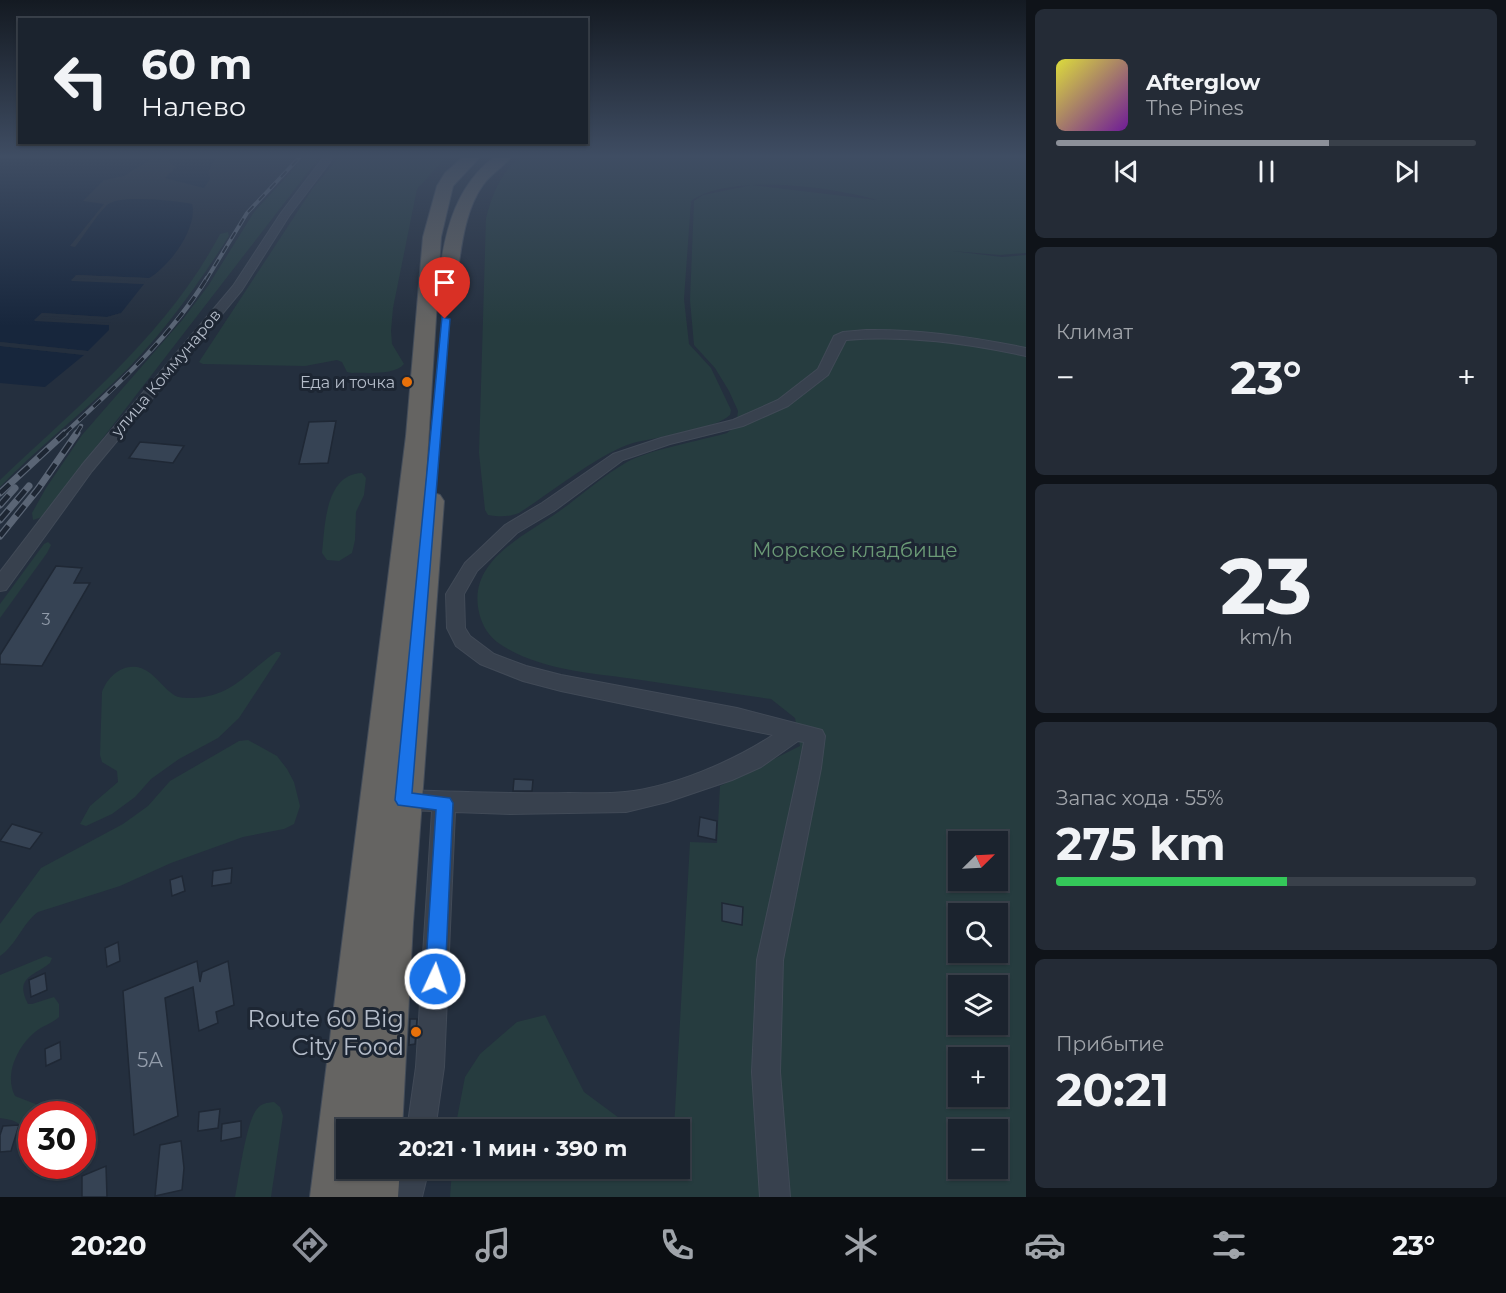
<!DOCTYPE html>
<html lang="ru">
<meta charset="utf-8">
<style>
body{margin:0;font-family:Montserrat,sans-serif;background:#242b36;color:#f1f3f6;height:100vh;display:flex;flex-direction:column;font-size:22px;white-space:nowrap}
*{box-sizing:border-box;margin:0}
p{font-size:20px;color:#a0a4aa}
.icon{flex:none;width:33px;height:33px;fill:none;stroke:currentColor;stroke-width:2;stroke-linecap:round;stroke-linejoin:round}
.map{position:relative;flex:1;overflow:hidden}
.drawer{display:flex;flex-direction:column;gap:9px;padding:9px;background:#0f1319;width:480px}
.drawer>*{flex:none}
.hud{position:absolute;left:18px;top:18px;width:570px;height:126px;border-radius:0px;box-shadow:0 2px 4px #0004,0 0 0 2px #39404a;background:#1b232e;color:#f1f3f6;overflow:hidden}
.needle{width:39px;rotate:66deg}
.tools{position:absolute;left:948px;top:831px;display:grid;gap:12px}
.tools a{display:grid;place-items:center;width:60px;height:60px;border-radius:0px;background:#1b232e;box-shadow:0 2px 4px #0004,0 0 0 2px #39404a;font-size:30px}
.speed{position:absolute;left:18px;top:1101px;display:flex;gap:12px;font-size:30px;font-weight:700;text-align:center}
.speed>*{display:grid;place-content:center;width:78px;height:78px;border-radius:50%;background:#1b232e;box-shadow:0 2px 4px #0004,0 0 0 2px #39404a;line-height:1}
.speed .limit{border:9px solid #d22;background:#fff;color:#111}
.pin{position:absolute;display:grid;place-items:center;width:51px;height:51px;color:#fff;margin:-62px -26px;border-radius:50% 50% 50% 0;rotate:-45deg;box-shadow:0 0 6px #0007}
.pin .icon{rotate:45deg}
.me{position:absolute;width:66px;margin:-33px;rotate:3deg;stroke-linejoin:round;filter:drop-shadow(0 0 4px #0008)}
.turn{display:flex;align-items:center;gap:21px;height:126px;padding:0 24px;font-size:27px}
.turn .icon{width:78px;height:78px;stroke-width:2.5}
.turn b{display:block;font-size:42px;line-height:51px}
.big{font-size:45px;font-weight:700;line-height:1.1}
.drawer .tile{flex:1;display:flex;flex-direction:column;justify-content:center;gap:9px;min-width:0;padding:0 21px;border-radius:9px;background:#242b36}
.drawer .dial{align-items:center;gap:0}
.dial b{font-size:78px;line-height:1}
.song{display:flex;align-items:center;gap:18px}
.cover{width:72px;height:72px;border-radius:9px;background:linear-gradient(135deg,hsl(60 70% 55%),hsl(280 70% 35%))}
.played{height:6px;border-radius:3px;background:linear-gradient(90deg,#8c9099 65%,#39404a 65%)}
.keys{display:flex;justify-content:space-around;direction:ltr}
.heat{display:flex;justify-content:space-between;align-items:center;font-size:33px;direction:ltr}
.charge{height:9px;border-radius:4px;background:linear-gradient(90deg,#34c759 55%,#39404a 0)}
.trip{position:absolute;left:336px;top:1119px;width:354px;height:60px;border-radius:0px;background:#1b232e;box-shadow:0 2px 4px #0004,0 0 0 2px #39404a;font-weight:700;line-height:60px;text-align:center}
.tab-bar{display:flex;height:96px;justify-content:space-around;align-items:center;background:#0b0e12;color:#a0a4aa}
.tab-bar .icon{width:42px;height:42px}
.tab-bar .on{color:#8c9099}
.tab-bar b{font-size:27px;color:#f1f3f6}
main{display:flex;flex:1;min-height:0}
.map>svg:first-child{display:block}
.green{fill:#263c3f;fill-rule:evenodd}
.water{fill:#17263c}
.pier{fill:#242f3e}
.building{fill:#364354;stroke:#1f2835;stroke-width:1.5}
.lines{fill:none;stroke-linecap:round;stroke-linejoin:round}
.minor-casing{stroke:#414a57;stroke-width:2}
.trunk-casing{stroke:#434c59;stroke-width:2}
.minor{fill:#38414e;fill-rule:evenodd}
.trunk{fill:#656462;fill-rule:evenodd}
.rail-far2-casing{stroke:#5a6575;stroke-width:4}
.rail-far1-casing{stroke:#5a6575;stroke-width:4.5}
.rail-casing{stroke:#5a6575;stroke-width:7}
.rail-far2{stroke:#1d2633;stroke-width:2;stroke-dasharray:8;stroke-linecap:butt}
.rail-far1{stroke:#1d2633;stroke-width:3;stroke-dasharray:10;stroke-linecap:butt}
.rail{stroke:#1d2633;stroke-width:4.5;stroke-dasharray:13;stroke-linecap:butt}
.route{fill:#1a73e8;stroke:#114b97;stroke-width:1.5}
.food-dot{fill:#e8710a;stroke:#1d2633;stroke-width:2}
.labels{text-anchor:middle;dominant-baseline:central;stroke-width:6;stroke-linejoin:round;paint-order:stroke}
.far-street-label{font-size:16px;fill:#b4bcc9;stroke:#1d2633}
.far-poi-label{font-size:16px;fill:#b4bcc9;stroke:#1d2633;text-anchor:end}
.number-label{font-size:16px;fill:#929caa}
.park-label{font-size:20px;fill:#6b9a76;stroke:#1d2633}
.near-number-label{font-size:20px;fill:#929caa}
.near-poi-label{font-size:24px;fill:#b4bcc9;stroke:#1d2633;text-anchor:end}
</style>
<main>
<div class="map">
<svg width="1026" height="1197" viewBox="0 0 1026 1197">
<rect width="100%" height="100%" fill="#242f3e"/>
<!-- green -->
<g class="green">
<polygon points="304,158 319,158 42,517 33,520 32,513 46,488 82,435 183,319 208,286 254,212"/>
<path d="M338,158h107l-28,31 -24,119 -2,23 1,13 12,20c-10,12 -38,8 -52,9l-5,-1 -5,-10 -5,-2 -32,6 -102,-2 -4,-2 114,-174z"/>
<path d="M520,158h506v95l-26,2 -48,-4 50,6 24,-2v942h-576l2,-28 228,-1v-38l-6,-1 16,-287 27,1 3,-57 80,-40 -5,-28 -24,-19c-44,-6 -87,-13 -130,-19 -47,-7 -104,-9 -144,-38 -11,-9 -17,-21 -19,-35 -7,-49 50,-73 83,-97 22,-16 43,-35 66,-48 25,-13 72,-21 100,-29l9,-7 2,-15 -9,-20 -14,-23 -21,-23 -4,-45 4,-99 9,-6 49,-10 125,15c-44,-13 -147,-27 -186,1l-7,98 5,45 22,24 20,42 -1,5c-16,15 -73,22 -97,28 -32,9 -84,51 -114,70 -11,4 -19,4 -31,2l-3,-5 -6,-57 7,-235c6,-22 14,-46 34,-60zM958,842h40v38h-40zM958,914h40v38h-40zM958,986h40v38h-40zM958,1058h40v38h-40zM958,1130h40v38h-40z"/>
<path d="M228,232l1,4c-34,53 -70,104 -117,148 -37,35 -77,66 -112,103v-7c80,-76 168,-147 220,-246z"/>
<path d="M362,473l4,5 -2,17 -8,17 -1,28 -3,13 -13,8 -12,-1 -5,-7c3,-27 3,-79 40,-80z"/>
<polygon points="48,542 51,545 47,553 0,618 0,604 44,544"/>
<path d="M276,652h4l1,2 -42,64 -21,20 -39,21 -28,20 -16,18 -23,17 -26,12 -6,-2 10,-18 28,-24 -1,-11 -15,-9 -2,-7 2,-63c7,-20 29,-34 48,-19 8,6 15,16 24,22 4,3 12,3 18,3 40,-1 55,-26 84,-46z"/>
<path d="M248,740l29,16 10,13 7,13 6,24 -6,18 -10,5 -41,8 -72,26 -51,23 -82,26c-16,12 -21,32 -38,44v-32l41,-56 82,-44 25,-18 22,-25 69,-40z"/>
<path d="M46,956l6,2 -2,5c-16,13 -36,14 -22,41h4l22,-7 5,7v13c-8,7 -17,9 -24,15 -18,15 -31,43 -20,64l23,9 7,9h-13l-1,38c-9,-22 -4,-31 -31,-34v-143z"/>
<polygon points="545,1015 584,1092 634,1129 455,1129 465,1077 480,1054 517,1022"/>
<path d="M274,1102l6,5 3,9 -12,81h-36c4,-19 11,-75 22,-88 5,-6 9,-6 17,-7z"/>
</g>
<!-- water -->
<g class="water">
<path d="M0,158h164l-3,2 -10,-1 -27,17 -20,4 -21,21 21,3 -34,42 5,1c10,-13 20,-30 32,-42 12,-11 69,-4 85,-1 6,24 -23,63 -43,74l-72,-3 -6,5 73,4 -23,29 -14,4 -65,-4 -8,7 75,5v5l-21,21 -88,-9z"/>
<polygon points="170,158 215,158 209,171 210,179 204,188 165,178 176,167 167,161"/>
<polygon points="0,346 84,355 45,387 0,383"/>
</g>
<!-- pier -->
<g class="pier">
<polygon points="76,275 149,278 146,281 77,278 145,282 144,284 71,281"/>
<polygon points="42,313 107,317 121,313 117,318 107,320 43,316 41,318 111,323 109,325 34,321"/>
<polygon points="0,342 88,351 84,355 0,346"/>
</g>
<!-- building -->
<g class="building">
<polygon points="336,421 328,463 299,464 309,422"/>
<polygon points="140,442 152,443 184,446 173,463 129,458"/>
<polygon points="56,566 82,568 74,583 90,583 42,666 0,664 0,655"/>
<polygon points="514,779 533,780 532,791 513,791"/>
<polygon points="700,817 717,821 716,840 698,836"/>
<polygon points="12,824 42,833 30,849 0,841"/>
<polygon points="232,868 231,883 212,886 213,871"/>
<polygon points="182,876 185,891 172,896 170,880"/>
<polygon points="722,903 743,907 742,925 722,921"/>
<polygon points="118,942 120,961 107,967 105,948"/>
<polygon points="197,961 200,982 202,972 228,961 234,1005 216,1012 218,1023 199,1031 193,987 165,998 178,1116 134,1135 123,991"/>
<polygon points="45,973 47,990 31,997 29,980"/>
<polygon points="410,1019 417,1019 415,1044 409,1045"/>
<polygon points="60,1042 61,1059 46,1066 45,1049"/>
<polygon points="220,1109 218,1128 198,1131 199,1112"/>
<polygon points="241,1121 241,1137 221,1141 222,1124"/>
<polygon points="19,1125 11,1151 0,1152 0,1135 3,1126"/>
<polygon points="181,1141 184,1168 182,1190 155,1196 160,1145"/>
<polygon points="106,1166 107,1197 82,1197 82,1176"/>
</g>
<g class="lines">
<defs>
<g id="minor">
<polygon points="323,158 333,158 289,216 242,290 92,471 6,590 0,591 0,572 82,465 233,286 281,213"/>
<path d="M866,330c54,-1 107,7 160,18v8c-60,-13 -119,-21 -180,-16l-18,35 -40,31 -45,20 -73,18 -47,16 -69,51 -37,22 -40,38 -13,23 1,34 5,8 24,18 32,12 35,9 176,33 85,22 3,6 -4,32 -38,192 -3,112 10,125h-30l-8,-125 5,-112 42,-192 5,-26 -6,-1 -37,26 -29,13 -65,22 -41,10 -116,2 -55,-2 -11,255 -9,63h-28l9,-63 16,-256 -28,-1 -8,-3 -3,-7 3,-7 8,-3c55,2 110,4 165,3 19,0 37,1 56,-1 48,-5 109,-31 148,-57l-212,-44 -38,-10 -43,-17 -24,-18 -9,-18 -1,-34 19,-31 40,-38 37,-22 71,-49 48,-16 72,-18 45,-20 40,-31 16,-33 9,-4z"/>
<polygon points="399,1168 429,1168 422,1197 392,1197"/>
</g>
<g id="trunk">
<polygon points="462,158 479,158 453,186 441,237 425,494 431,492 440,495 444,501 413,923 402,1130 346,1130 346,1168 400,1168 398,1197 310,1197 406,436 423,237 437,186 445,173"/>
<path d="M493,158h17c-8,10 -19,16 -27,27 -17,24 -21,56 -25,85l-2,4h-14l-2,-4c6,-43 17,-84 53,-112z"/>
</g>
</defs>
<!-- minor casing -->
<use href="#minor" class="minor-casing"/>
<!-- trunk casing -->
<use href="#trunk" class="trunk-casing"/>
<!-- minor -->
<use href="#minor" class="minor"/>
<!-- trunk -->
<use href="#trunk" class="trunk"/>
<defs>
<polyline id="rail-far2" points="206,280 247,213 299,158"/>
<g id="rail-far1">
<path d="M64,434c51,-47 106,-96 143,-156"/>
<polyline points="76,434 81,426"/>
</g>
<g id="rail">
<polyline points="0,493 65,433"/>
<polyline points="0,505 15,488"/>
<polyline points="0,520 29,486"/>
<polyline points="0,536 38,489 77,433"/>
</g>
</defs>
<!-- rail-far2 casing -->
<use href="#rail-far2" class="rail-far2-casing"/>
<!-- rail-far1 casing -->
<use href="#rail-far1" class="rail-far1-casing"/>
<!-- rail casing -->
<use href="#rail" class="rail-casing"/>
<!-- rail-far2 -->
<use href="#rail-far2" class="rail-far2"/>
<!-- rail-far1 -->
<use href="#rail-far1" class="rail-far1"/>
<!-- rail -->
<use href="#rail" class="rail"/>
</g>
<!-- sky -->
<linearGradient id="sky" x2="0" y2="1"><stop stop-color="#141a22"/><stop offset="0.48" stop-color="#3f4d63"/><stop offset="1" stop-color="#3f4d63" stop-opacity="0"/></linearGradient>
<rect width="1026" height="326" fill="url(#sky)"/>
<!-- route -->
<polygon class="route" points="442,317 450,319 412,793 450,798 453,803 445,979 442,986 435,989 428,986 425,979 436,810 398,805 395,800"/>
<!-- markers -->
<g class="food-dot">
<circle cx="407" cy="382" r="6"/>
<circle cx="416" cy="1032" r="6"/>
</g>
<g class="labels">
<!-- far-street labels -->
<g class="far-street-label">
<text transform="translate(166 373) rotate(-50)">улица Коммунаров</text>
</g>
<!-- far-poi labels -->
<g class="far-poi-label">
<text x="395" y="382">Еда и точка</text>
</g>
<!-- number labels -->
<g class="number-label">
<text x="46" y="619">3</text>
</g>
<!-- park labels -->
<g class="park-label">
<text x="855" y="550">Морское кладбище</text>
</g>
<!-- near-number labels -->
<g class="near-number-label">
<text x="150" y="1060">5А</text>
</g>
<!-- near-poi labels -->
<g class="near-poi-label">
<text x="404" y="1018">Route 60 Big<tspan x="404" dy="28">City Food</tspan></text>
</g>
</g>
</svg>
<div class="tools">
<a><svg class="needle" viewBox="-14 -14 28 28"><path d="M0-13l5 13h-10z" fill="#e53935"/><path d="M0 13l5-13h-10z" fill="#a0a4aa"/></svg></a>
<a><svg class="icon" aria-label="search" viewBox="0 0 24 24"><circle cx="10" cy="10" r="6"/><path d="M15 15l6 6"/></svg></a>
<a><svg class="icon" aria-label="layers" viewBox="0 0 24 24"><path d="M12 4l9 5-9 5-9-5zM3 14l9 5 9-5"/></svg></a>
<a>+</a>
<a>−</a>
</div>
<div class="speed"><div class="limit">30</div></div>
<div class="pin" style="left:445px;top:319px;background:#d93025"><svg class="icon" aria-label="arrive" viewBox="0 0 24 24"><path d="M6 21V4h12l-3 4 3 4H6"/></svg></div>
<svg class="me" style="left:435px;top:979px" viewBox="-20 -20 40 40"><circle r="17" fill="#1a73e8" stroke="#fff" stroke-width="3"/><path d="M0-11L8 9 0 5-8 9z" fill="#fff"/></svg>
<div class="trip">20:21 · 1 мин · 390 m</div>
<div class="hud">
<div class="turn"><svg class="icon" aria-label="left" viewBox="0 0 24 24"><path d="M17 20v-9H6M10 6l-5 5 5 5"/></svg><div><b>60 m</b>Налево</div></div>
</div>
</div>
<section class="drawer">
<div class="tile">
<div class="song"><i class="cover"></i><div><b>Afterglow</b><p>The Pines</p></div></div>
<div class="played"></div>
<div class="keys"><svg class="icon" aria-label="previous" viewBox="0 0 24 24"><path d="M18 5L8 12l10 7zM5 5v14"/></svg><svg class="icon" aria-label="pause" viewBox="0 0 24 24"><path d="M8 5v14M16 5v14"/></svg><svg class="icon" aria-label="next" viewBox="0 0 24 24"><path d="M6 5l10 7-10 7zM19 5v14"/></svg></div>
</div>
<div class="tile"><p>Климат</p>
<div class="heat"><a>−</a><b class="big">23°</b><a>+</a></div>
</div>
<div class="tile dial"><b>23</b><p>km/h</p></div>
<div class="tile"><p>Запас хода · 55%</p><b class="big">275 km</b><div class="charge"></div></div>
<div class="tile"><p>Прибытие</p><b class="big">20:21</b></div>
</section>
</main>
<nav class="tab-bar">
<b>20:20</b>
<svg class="icon on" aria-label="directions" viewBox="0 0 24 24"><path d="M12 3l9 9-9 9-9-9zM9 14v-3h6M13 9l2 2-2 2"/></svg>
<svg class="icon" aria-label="music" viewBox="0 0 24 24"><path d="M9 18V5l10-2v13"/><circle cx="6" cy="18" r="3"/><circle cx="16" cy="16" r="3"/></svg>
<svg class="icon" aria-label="phone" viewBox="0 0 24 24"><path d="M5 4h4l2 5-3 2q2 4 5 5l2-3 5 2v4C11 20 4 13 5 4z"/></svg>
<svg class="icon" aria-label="climate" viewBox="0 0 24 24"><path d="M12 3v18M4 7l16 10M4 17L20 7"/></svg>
<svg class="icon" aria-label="car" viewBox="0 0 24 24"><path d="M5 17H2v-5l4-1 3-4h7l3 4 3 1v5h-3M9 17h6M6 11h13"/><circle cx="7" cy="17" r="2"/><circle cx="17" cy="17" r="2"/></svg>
<svg class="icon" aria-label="filters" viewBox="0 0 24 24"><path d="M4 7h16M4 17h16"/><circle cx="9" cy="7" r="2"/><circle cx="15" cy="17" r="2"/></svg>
<b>23°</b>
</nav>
